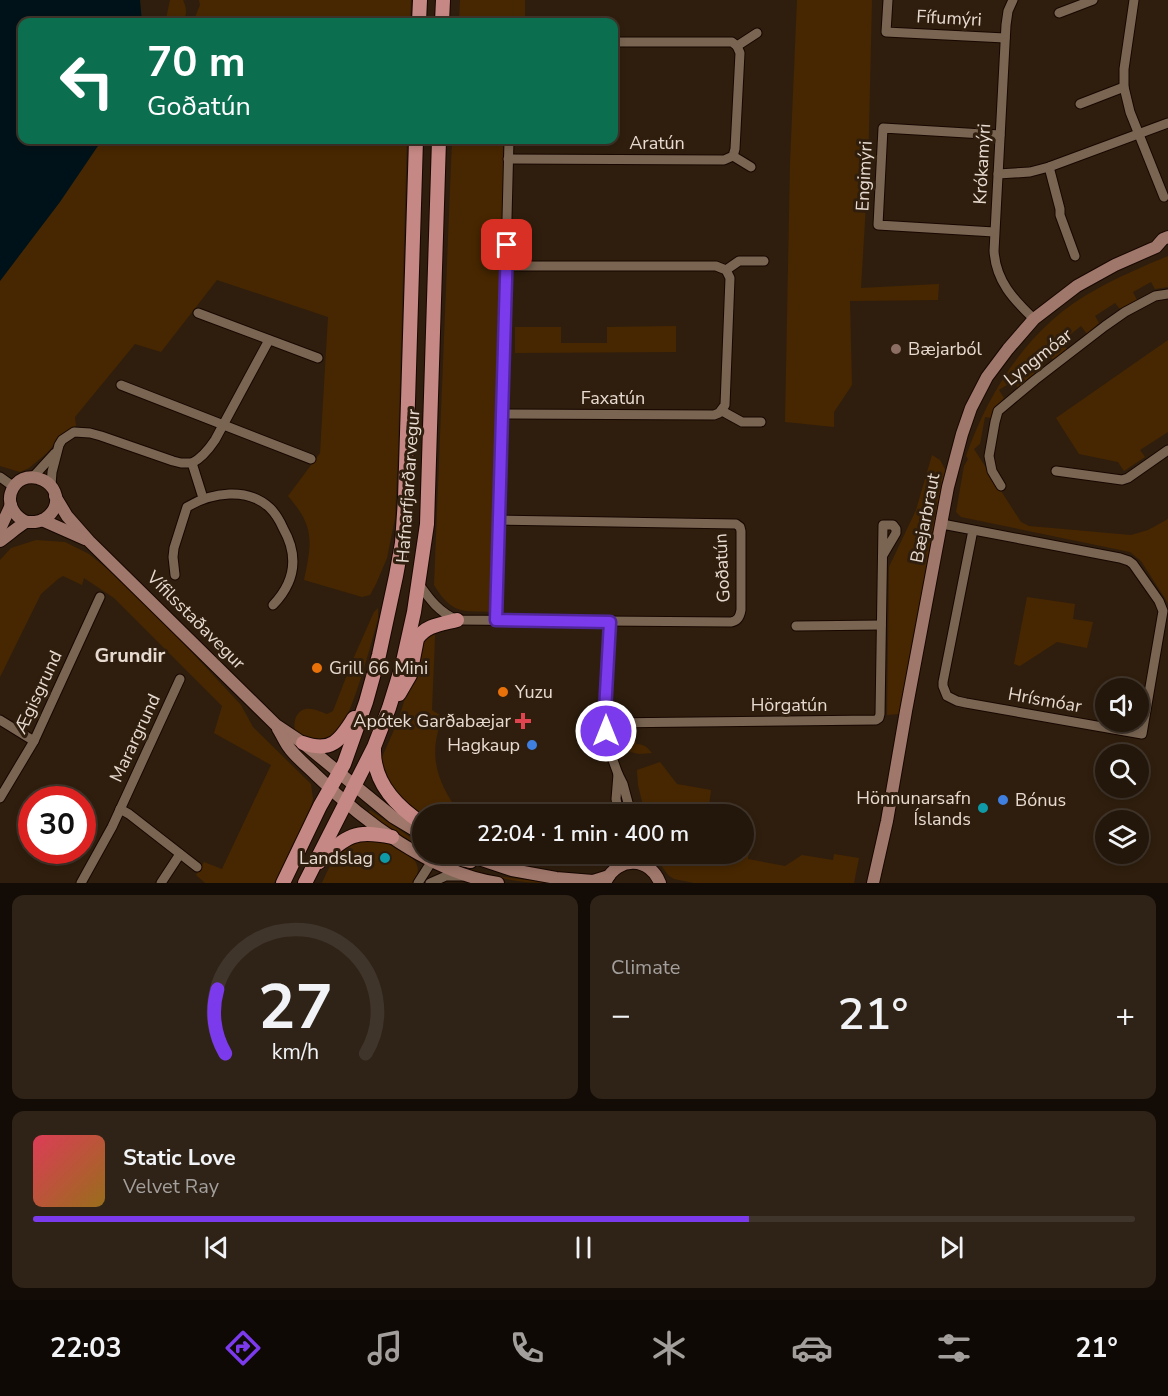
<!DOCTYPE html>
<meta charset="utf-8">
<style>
body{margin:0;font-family:"Nunito Sans",sans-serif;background:#2f2318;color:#f1f3f6;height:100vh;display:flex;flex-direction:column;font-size:22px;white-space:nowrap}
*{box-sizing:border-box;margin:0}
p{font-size:20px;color:#a39f9c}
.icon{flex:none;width:33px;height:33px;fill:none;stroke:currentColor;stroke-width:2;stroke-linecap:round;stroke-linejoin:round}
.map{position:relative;height:883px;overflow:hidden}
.panel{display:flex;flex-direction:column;gap:12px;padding:12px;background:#130c06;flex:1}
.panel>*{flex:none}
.banner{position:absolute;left:18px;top:18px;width:600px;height:126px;border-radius:12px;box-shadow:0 3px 9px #0003,0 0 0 2px #40352b;background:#0b6e4f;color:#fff;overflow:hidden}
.fabs{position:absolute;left:1095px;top:678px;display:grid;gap:12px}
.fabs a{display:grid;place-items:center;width:54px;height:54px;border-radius:50%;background:#23160a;box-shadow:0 3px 9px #0003,0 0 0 2px #40352b;font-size:30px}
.speed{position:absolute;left:18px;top:786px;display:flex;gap:12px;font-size:30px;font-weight:700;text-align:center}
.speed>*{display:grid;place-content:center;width:78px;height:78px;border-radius:50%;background:#23160a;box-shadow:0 3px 9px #0003,0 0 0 2px #40352b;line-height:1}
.speed .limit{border:9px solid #d22;background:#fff;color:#111}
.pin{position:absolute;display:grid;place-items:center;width:51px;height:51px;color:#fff;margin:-26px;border-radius:12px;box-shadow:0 3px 9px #0006}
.me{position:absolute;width:66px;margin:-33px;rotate:0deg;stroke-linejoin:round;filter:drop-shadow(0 0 4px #0008)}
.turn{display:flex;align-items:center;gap:21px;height:126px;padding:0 30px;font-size:27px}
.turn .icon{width:78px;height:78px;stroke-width:2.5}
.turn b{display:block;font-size:42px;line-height:51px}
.big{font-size:45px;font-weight:600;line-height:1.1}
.panel .card{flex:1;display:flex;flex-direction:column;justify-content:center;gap:9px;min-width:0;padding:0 21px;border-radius:12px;background:#2f2318}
.panel .dial{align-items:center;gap:0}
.dial svg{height:156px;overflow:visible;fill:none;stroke:#40352b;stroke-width:7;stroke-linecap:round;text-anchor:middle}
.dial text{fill:#f1f3f6;stroke:none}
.song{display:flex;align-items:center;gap:18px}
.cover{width:72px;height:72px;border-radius:9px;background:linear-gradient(135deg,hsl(350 70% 55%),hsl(40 70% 35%))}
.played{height:6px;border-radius:3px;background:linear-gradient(90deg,#7c3aed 65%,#40352b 65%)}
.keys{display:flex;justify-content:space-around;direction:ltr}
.heat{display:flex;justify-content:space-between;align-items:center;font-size:33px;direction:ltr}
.panel .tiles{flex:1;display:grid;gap:12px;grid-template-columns:1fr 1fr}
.card:last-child{grid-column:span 2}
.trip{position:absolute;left:412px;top:804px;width:342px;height:60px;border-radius:30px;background:#23160a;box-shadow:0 3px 9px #0003,0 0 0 2px #40352b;font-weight:600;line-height:60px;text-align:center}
.tabs{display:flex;height:96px;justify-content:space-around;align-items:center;background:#0e0904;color:#a39f9c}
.tabs .icon{width:42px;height:42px}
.tabs .current{color:#7c3aed}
.tabs b{font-size:27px;color:#f1f3f6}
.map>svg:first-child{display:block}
.green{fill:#472701}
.water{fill:#001219}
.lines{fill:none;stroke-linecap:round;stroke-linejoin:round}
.street-casing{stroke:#170700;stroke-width:11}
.secondary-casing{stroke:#170700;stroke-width:14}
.primary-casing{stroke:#170700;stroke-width:16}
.street{stroke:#7a6552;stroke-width:9}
.secondary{stroke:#a0776b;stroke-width:12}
.primary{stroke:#c68884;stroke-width:14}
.route-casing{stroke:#51269a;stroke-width:15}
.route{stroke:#7c3aed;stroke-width:10}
.education-dot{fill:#8d6e63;stroke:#2f1e0d;stroke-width:2}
.food-dot{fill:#e8710a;stroke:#2f1e0d;stroke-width:2}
.health-dot{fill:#e0444e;stroke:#2f1e0d;stroke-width:2}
.shop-dot{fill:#3f7fe0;stroke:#2f1e0d;stroke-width:2}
.culture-dot{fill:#0f9aa8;stroke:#2f1e0d;stroke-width:2}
.labels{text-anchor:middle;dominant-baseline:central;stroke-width:6;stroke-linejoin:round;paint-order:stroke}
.street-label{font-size:18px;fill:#e7dbd1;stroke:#2f1e0d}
.poi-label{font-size:18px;fill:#e7dbd1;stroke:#2f1e0d;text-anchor:start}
.neighbourhood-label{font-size:20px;font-weight:bold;fill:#e7dbd1;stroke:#2f1e0d}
</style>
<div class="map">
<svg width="1168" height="883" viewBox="0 0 1168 883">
<rect width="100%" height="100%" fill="#2f1e0d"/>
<!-- green -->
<g class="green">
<path d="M0,0l22,22v118h385l-9,311 -3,67 -8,40 -11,26 -6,11 -8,2 -58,-17c8,-38 11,-53 -16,-84l32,-43 8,-136 -111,-37 -56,72 -26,-8 -60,73 1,9 -15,10 -14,17 -18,15 -9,4 -20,-6v-185l35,-47z"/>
<path d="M170,0h13c4,9 4,14 0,22h-17v-3z"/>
<polygon points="199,0 411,0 410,22 193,22 200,5"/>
<polygon points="460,0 525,0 525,22 459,22"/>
<polygon points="797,0 872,0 868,171 861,288 939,284 938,300 850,301 852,385 834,412 834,427 785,422 790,163"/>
<path d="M452,140h55l-15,472c-31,-1 -40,2 -58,-27z"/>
<path d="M1168,256v31l-13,2 -4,-7 -18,10 4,8 -17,9 -5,-6 -20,13 4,7 -12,11 -6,-8 -19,15 5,8 -14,11 -6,-7 -18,14 6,7 -17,14 -5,-7 -14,9 5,8 -8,9 -4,11 -7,-1 -5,27 -6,5 47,73 8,4 102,9 17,-5 20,-11v84l-27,-42 -11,-9 -169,-35 -5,-5 8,-46 4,-7 -2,-3c24,-68 66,-133 131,-167 23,-13 47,-23 71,-33z"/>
<polygon points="676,326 676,352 515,353 515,327 561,327 561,343 607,343 607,327"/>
<polygon points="1168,340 1168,432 1140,450 1145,457 1124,471 1118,462 1079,454 1056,418"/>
<polygon points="932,455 940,460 946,471 903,698 899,714 887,715 889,567 916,510"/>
<polygon points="36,540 65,542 89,554 116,576 142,599 241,705 253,727 311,784 313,799 308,817 286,863 274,883 205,883 196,875 204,862 222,869 271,765 214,733 222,706 114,598 84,578 82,585 63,576 58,579 41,594 0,677 0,560 11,548"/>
<polygon points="1027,597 1075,604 1073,619 1093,622 1087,648 1057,642 1020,666 1014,664"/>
<path d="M378,608v11c-11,39 -21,78 -39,115l-24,9 -20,-11c-1,-6 -1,-10 1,-15 7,-14 20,-7 31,-3l6,-3 21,-54 20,-45z"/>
<path d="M433,633l2,2v3l-3,72 11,7c-16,38 -6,65 17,97h-37v6l-30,-27 -14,-29 19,-43 10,-32 13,-47z"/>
<path d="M632,724l4,20c8,0 11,3 16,9l-13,1 -9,-2c-3,-5 -9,-17 -6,-22 1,-2 6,-5 8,-6z"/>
<polygon points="660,762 677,784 711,790 708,813 714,814 645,814 638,785 637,770"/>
<polygon points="370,810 413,839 423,844 423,849 367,814"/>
<polygon points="744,836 751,837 748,859 785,866 802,855 833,860 834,854 859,858 854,883 694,883 674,879 668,875 653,854 744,854"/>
<path d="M360,839c9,1 21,0 30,3 4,2 9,6 13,9 14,9 19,16 11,32h-92c11,-24 14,-32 38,-44z"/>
<path d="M452,861c15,6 30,13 46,15 17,3 33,4 49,7 -33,0 -65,-8 -96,-20z"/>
</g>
<!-- water -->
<polygon class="water" points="0,0 140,0 142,22 22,22 22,140 102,140 60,202 0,281"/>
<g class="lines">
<defs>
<g id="street">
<polyline points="888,0 886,32 1005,38"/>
<path d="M1013,0l-5,11 -2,14 -12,226c2,30 19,48 40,68"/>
<polyline points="1134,0 1124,69 1124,87 1130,112 1164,197"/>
<polyline points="1059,13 1093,0"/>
<polyline points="737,46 757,33"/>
<polyline points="1080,104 1124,87"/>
<polyline points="733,156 751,167"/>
<polyline points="508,159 724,160 733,156 735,149 740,53 737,46 732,42 614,42"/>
<polyline points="1049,167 1060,209 1060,215 1075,256"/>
<polyline points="998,174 1030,172 1049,167 1168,123"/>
<polyline points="994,232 878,225 883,128 1000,135"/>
<polyline points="726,270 739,261 764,261"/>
<polyline points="198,313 318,358"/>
<polyline points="121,385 311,459"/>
<polyline points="722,411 742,422 761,422"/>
<polyline points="502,414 714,415 719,413 725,405 730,278 726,270 716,266 506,266"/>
<path d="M192,463c10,-5 17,-14 23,-23l54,-100"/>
<polyline points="1056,471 1122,480 1128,478 1168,450"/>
<polyline points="0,477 14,487"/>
<polyline points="33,477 55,453"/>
<polyline points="51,486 52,472 59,445 62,440 74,432 90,433 101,436 173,461 181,463 192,463 203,498"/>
<polyline points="1001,486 992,471 989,456 995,422 998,411 1035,380 1105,326 1125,312 1155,296 1168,294"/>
<polyline points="942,524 1120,558 1129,561 1133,564 1159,601 1163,611 1142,734 966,703 957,701 947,696 943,686 943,682 973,530"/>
<path d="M175,575l-2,-18 1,-9 13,-41c25,-15 61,-20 83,1 6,6 10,13 13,20 16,28 12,54 -10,77"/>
<path d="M419,584c11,16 20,28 38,36l274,2c7,-1 9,-6 10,-12v-79l-1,-4 -4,-3 -237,-4"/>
<polyline points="496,620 502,414 509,140"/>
<polyline points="610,622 605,711 606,731 610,752 618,774 623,784 631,814"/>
<polyline points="796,626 881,625"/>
<polyline points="0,720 34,741"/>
<polyline points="605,723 876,720 879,718 880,714 883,525 893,525 896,529 896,533 883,555"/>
<polyline points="618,774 616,799 619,814"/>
<polyline points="0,798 34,741 100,597"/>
<polyline points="120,809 129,814 197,867"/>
<polyline points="642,854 650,868"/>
<polyline points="616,868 620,854"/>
<polyline points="81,883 112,827 180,679"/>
<polyline points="161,883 180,854"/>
<polyline points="418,883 432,861"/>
<polyline points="430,883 446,876 462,876"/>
</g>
<g id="secondary">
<polyline points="55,496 67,516 89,541 276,725 303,743 393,817 423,835"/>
<polyline points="42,520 85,539"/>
<polyline points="0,529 11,505"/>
<path d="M0,541c6,-4 20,-16 26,-19 1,0 8,0 9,0 8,-1 15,-6 19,-13 12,-25 -27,-45 -41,-21 -8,14 1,29 14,34"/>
<path d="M278,729c4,6 7,14 12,20 7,9 17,17 26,26 47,46 115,98 182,108"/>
<polyline points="464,854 512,870 556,878 593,881 609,876"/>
<path d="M432,861c13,-9 26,-1 39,1"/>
<path d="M606,881c12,-25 44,-24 54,2"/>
<polyline points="873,883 887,821 906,711 948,487 962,434 971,408 987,377 1008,349 1034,319 1077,286 1115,265 1156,247 1163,239 1168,237"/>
</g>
<g id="primary">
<polyline points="419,22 420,0"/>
<polyline points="442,22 443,0"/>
<path d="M399,694l11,-19 7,-36c9,-14 25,-15 40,-19"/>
<path d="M303,743c28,10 37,-2 51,-25"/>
<path d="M374,749c-1,33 23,58 49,75"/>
<polyline points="467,854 471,857"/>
<path d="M319,862c28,-26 34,-33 73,-25"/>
<polyline points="283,883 320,806 344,764 366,702 379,655 396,576 402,543 405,499 416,140"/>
<polyline points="305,883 374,747 389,708 402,666 414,612 427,524 439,140"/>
</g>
</defs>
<!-- street casing -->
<use href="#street" class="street-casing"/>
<!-- secondary casing -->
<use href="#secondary" class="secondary-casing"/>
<!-- primary casing -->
<use href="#primary" class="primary-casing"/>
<!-- street -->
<use href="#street" class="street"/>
<!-- secondary -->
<use href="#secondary" class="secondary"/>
<!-- primary -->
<use href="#primary" class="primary"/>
</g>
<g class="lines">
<defs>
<polyline id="route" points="507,245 496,620 610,622 605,711 606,731"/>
</defs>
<!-- route casing -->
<use href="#route" class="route-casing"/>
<!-- route -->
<use href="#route" class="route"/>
</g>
<!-- markers -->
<circle class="education-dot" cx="896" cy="349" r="6"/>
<g class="food-dot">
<circle cx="317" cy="668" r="6"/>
<circle cx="503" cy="692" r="6"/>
</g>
<path class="health-dot" d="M520 712h6v6h6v6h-6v6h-6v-6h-6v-6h6z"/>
<g class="shop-dot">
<circle cx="532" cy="745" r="6"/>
<circle cx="1003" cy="800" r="6"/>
</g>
<g class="culture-dot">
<circle cx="983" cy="808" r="6"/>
<circle cx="385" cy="858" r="6"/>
</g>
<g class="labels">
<!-- street labels -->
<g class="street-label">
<text transform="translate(949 18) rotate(3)">Fífumýri</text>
<text x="657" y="143">Aratún</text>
<text transform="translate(982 164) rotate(-87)">Krókamýri</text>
<text transform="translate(864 176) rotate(-87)">Engimýri</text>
<text transform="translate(1038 357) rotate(-38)">Lyngmóar</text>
<text x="613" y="398">Faxatún</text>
<text transform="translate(408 486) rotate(-86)">Hafnarfjarðarvegur</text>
<text transform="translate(925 518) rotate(-79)">Bæjarbraut</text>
<text transform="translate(722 568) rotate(-93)">Goðatún</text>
<text transform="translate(196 620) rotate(45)">Vífilsstaðavegur</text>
<text transform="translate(38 692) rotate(-65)">Ægisgrund</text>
<text transform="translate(1045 700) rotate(10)">Hrísmóar</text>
<text x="789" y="705">Hörgatún</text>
<text transform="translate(135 738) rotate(-65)">Marargrund</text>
</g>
<!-- poi labels -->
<g class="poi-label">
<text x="908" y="349">Bæjarból</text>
<text x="329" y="668">Grill 66 Mini</text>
<text x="515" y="692">Yuzu</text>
<text x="511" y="721" text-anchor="end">Apótek Garðabæjar</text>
<text x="520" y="745" text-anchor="end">Hagkaup</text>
<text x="971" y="798" text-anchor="end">Hönnunarsafn<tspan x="971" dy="21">Íslands</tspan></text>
<text x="1015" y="800">Bónus</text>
<text x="373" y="858" text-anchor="end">Landslag</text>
</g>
<!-- neighbourhood labels -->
<g class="neighbourhood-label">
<text x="130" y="655">Grundir</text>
</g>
</g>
</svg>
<div class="fabs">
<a><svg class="icon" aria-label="sound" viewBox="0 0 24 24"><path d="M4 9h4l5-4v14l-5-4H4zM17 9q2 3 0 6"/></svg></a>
<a><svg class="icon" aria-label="search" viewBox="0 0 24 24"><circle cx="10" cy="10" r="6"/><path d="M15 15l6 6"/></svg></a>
<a><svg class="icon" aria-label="layers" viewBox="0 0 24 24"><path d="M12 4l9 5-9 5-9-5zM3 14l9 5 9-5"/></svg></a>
</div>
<div class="speed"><div class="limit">30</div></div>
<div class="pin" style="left:507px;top:245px;background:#d93025"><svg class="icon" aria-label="arrive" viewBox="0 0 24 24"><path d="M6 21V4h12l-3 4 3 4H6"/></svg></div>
<svg class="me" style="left:606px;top:731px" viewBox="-20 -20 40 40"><circle r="17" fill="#7c3aed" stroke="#fff" stroke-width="3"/><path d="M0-11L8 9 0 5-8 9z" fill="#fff"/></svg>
<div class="trip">22:04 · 1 min · 400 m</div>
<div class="banner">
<div class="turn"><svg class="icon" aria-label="left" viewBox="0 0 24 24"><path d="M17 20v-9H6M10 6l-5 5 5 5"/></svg><div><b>70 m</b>Goðatún</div></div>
</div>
</div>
<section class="panel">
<div class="tiles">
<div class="card dial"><svg viewBox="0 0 100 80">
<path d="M14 69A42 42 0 1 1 86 69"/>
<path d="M14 69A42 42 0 0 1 10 36" stroke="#7c3aed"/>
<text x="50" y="56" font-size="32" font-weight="700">27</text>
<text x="50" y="72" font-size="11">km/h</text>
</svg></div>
<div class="card"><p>Climate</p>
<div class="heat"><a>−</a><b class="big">21°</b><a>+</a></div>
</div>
<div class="card">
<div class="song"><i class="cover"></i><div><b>Static Love</b><p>Velvet Ray</p></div></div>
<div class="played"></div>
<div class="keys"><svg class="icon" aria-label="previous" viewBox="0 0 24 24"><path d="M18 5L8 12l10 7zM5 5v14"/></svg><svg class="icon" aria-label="pause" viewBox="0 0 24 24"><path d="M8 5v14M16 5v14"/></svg><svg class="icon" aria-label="next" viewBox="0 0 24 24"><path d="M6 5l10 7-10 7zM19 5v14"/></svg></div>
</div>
</div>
</section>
<nav class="tabs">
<b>22:03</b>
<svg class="icon current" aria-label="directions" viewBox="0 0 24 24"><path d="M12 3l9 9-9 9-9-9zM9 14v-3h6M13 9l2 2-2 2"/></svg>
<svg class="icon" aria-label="music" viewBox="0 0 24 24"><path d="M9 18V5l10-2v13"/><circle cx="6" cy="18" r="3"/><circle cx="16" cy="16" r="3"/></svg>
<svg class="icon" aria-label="phone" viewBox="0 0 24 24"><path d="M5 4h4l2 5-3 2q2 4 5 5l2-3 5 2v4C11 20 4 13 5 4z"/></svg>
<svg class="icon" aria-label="climate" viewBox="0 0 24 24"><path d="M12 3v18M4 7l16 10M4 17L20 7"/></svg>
<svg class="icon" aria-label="car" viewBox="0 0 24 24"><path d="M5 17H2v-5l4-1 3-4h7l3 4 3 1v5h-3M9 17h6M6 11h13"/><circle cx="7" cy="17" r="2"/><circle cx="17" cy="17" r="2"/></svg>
<svg class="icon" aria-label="filters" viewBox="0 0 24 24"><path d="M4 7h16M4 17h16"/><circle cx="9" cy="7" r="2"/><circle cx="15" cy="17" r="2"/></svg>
<b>21°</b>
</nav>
